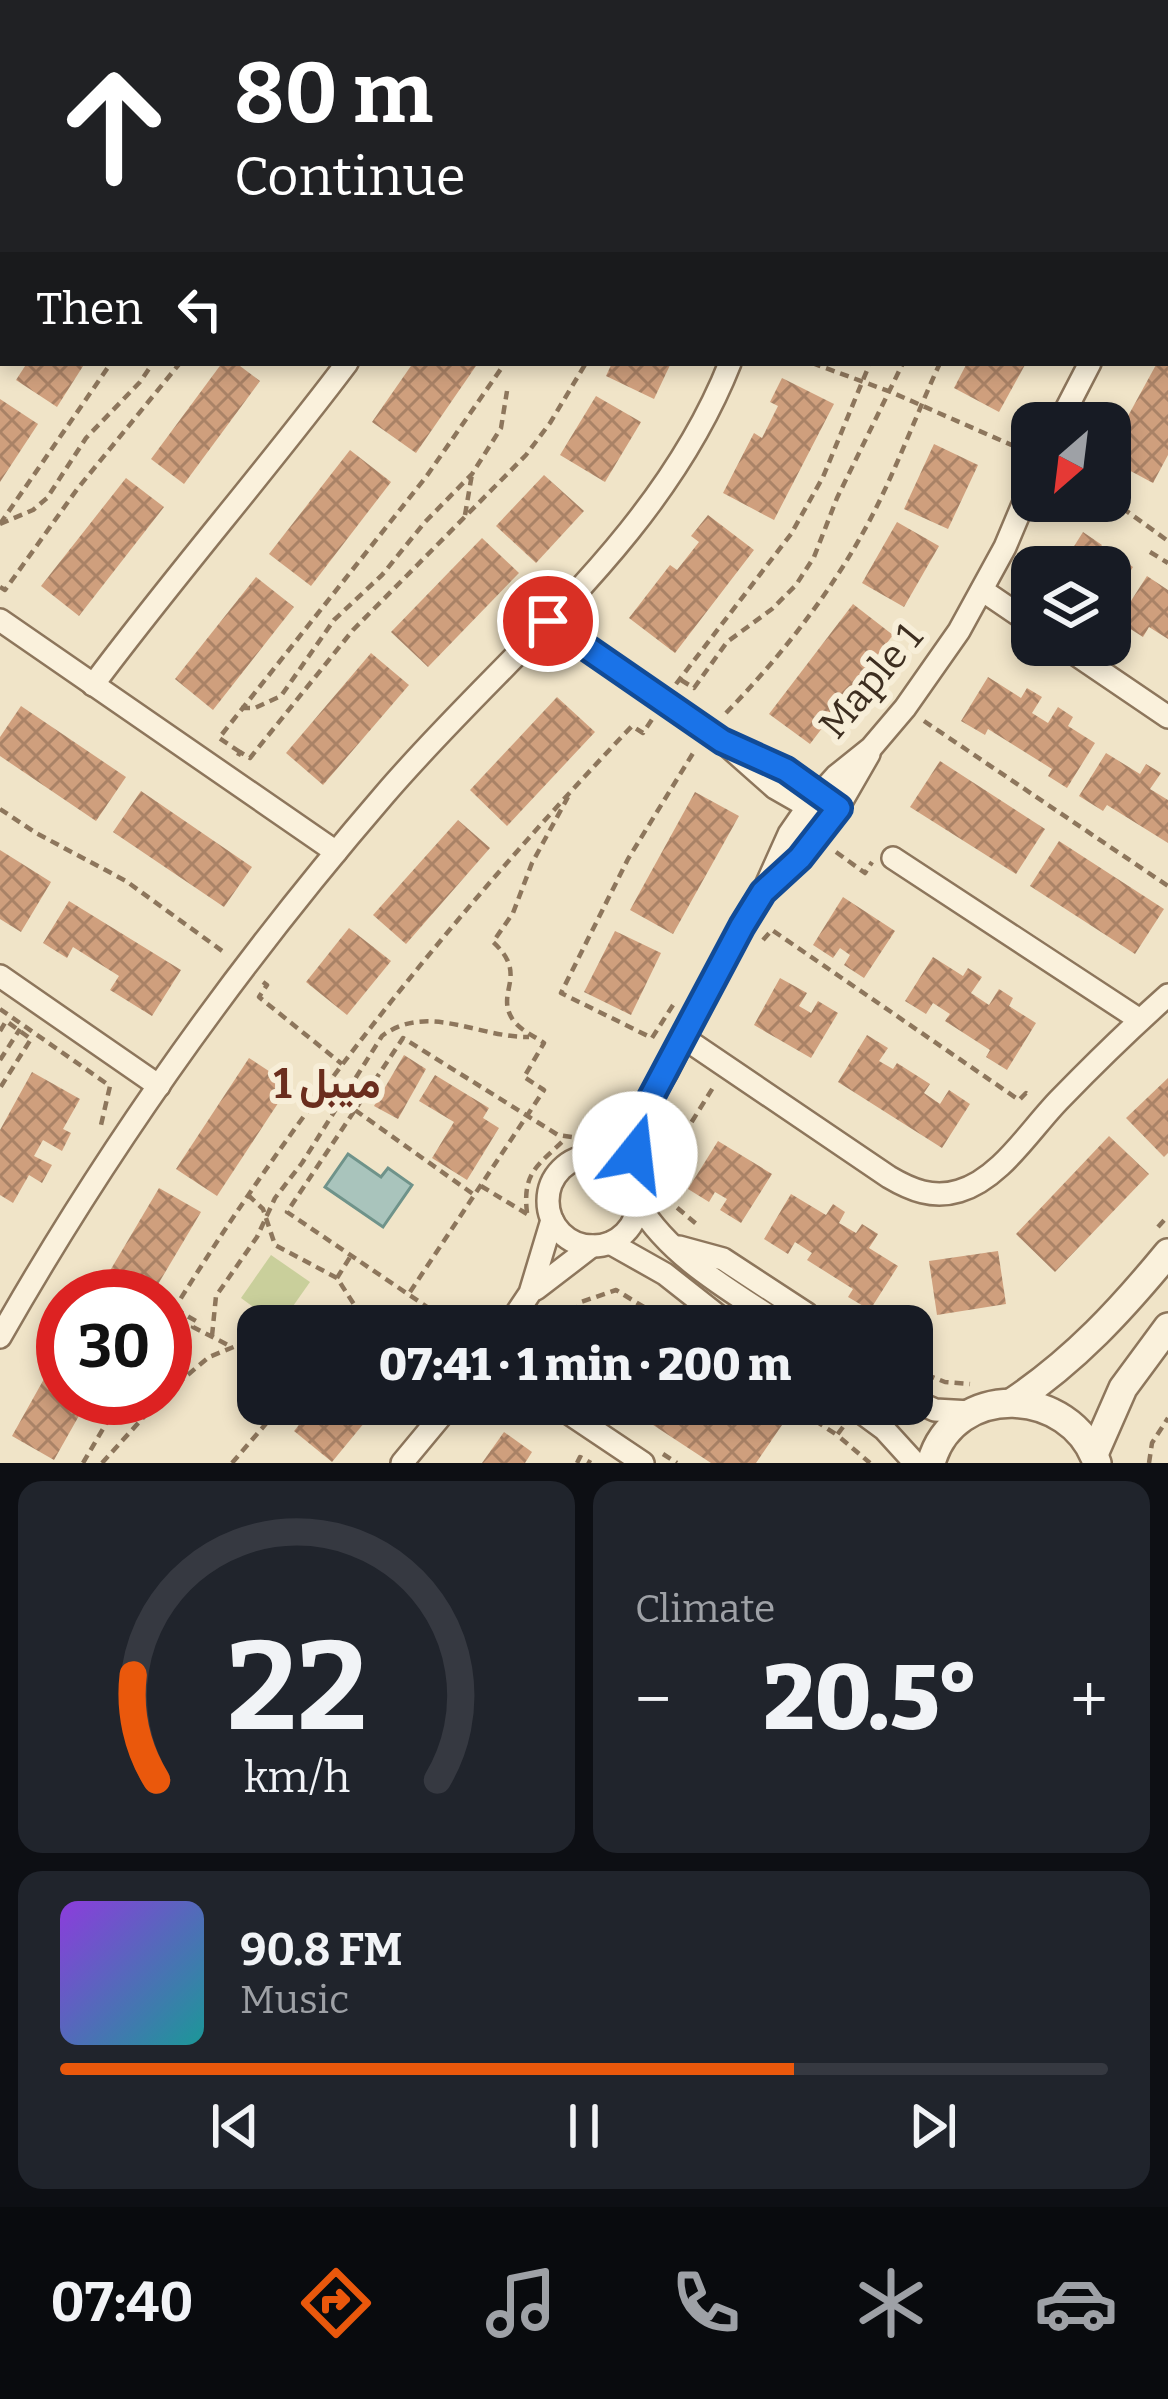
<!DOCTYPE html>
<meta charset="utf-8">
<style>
body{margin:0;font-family:Bitter,Vazirmatn,serif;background:#20242c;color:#f1f3f6;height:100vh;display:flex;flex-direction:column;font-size:45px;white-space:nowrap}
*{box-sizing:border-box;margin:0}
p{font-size:39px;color:#9ea1a6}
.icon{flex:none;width:66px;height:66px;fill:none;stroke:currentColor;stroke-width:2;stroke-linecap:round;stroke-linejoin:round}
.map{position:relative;height:1463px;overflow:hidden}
.panel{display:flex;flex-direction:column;gap:18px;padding:18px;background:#0d0f14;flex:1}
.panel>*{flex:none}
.hud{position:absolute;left:0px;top:0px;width:1170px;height:366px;box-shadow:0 6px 18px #0003;background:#202124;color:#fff;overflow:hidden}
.needle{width:78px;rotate:208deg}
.fabs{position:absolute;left:1011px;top:402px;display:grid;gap:24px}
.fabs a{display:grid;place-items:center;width:120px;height:120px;border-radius:24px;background:#171b24;box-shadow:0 6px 18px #0003;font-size:60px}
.speed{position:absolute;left:36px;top:1269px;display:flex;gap:24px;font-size:60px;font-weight:700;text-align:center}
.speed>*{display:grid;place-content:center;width:156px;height:156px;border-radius:50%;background:#171b24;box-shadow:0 6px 18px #0003;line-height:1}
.speed .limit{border:18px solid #d22;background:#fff;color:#111}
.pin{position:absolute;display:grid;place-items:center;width:102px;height:102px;color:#fff;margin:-51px;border:6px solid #fff;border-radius:50%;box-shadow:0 3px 12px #0007}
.me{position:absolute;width:132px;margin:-66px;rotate:16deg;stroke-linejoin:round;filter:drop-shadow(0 0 9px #0008)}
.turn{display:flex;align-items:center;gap:42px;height:252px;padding:0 36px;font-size:54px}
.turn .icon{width:156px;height:156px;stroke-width:2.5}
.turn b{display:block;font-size:84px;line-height:102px}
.then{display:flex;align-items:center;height:114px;padding:0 36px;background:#0003;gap:24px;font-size:45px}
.big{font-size:90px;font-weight:800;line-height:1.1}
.panel .card{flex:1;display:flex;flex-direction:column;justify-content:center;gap:18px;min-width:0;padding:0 42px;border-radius:24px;background:#20242c}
.panel .dial{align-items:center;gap:0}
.dial svg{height:312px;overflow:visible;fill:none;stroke:#363941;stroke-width:7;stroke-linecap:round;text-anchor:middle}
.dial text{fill:#f1f3f6;stroke:none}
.song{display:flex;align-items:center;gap:36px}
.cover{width:144px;height:144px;border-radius:18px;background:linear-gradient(135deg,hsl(270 70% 55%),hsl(180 70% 35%))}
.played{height:12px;border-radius:6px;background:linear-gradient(90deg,#ea580c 70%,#363941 70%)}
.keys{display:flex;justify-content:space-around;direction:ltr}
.heat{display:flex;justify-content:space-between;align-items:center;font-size:66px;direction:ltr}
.panel .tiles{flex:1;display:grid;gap:18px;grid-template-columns:1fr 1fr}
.card:last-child{grid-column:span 2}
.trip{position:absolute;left:237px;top:1305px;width:696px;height:120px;border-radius:24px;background:#171b24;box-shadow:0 6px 18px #0003;font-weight:800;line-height:120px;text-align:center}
.dock{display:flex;height:192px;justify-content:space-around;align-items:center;background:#090b0e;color:#9ea1a6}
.dock .icon{width:84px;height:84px}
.dock .current{color:#ea580c}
.dock b{font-size:54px;color:#f1f3f6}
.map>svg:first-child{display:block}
.pitch{fill:#c9cf9b}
.water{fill:#a9c4bc;stroke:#6f938a;stroke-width:3}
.building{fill:url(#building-cross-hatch)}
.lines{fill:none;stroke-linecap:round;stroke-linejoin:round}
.minor-casing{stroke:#8d765c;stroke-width:26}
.tertiary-casing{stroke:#8d765c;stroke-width:32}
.path{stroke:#8d765c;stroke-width:4.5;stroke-dasharray:9 6;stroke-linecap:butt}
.minor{stroke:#faf1dc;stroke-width:21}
.tertiary{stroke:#faf1dc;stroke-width:27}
.route-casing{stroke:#114b97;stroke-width:30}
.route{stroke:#1a73e8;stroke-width:21}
.labels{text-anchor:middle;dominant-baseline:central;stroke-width:12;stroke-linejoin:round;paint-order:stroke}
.street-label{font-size:39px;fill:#3d2e20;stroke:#f7eed8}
.neighbourhood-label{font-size:42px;font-weight:bold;fill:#6b2e1e;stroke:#f7eed8}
</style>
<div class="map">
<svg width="1168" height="1463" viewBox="0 0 1168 1463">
<defs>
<pattern id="building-cross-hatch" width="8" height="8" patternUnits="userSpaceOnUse" patternTransform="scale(3)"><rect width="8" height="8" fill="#cf9f7d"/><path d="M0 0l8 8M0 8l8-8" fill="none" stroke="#a98266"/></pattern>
</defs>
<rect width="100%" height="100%" fill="#f0e4c8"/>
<!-- pitch -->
<polygon class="pitch" points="271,1255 310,1282 279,1326 241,1298"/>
<!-- water -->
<polygon class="water" points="348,1154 381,1177 388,1168 412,1185 383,1227 325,1187"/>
<!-- building -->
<g class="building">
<polygon points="27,363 85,363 57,407 16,380"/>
<polygon points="222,363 236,363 260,381 184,484 151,459"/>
<polygon points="413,363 478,363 416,453 372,422"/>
<polygon points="612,363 671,363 654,399 606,376"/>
<polygon points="967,363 1026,363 999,412 954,388"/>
<polygon points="1157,363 1168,363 1168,455 1153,483 1110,460 1110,449"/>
<polygon points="782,378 834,404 774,520 723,493 754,433 762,438 778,406 770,402"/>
<polygon points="596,396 641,422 605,482 560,455"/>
<polygon points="0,399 38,424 0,482"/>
<polygon points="934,444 978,465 948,529 904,509"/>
<polygon points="350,450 391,482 311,586 269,554"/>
<polygon points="544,475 584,511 536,563 496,526"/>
<polygon points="126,478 164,507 79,616 41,586"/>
<polygon points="708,515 754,550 675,653 629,618 670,565 677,570 699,542 691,536"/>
<polygon points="897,522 939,546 904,607 862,583"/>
<polygon points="1083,532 1102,545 1093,557 1106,565 1113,553 1133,567 1110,603 1110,567 1061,567"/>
<polygon points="482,538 519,573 428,667 391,632"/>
<polygon points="1147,576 1168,590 1168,639 1149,627 1143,637 1118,621"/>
<polygon points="256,577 294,607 213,710 175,679"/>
<polygon points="853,604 893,635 810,744 769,714"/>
<polygon points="371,653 409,685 323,785 286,753"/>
<polygon points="988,677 1021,698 1027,688 1042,697 1032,713 1048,723 1058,707 1073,717 1068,726 1095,743 1067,788 1048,776 1052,769 988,729 985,735 961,721"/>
<polygon points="557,697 595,732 507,826 470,790"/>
<polygon points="21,706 126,777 96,821 0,756 0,737"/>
<polygon points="1106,753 1140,774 1146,764 1161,773 1150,789 1168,800 1168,843 1107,805 1103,811 1079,796"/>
<polygon points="940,761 1045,829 1016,874 910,807"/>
<polygon points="141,791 252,867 224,907 113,832"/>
<polygon points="695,792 739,816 673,934 630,910"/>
<polygon points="458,820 490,848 406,944 373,915"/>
<polygon points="1059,841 1164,909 1135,954 1030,886"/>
<polygon points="0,850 51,882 21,932 0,919"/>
<polygon points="843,897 895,931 864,978 844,965 850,955 840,948 833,958 813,945"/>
<polygon points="69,901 181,970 152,1016 110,990 119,976 73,947 67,958 43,943"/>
<polygon points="349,928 391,961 347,1015 306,982"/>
<polygon points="615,931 661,953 631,1015 584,992"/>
<polygon points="933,957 963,976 968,968 982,977 971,993 989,1005 999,989 1013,998 1009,1006 1036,1023 1007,1070 986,1057 990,1050 945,1021 950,1014 933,1003 926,1014 905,1001"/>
<polygon points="780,978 807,993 799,1006 811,1013 818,1001 838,1013 811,1058 754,1025"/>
<polygon points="867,1035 888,1048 879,1061 893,1069 897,1063 930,1084 924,1093 940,1104 949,1090 970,1104 942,1148 838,1082"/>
<polygon points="404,1055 426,1069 398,1119 374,1106"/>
<polygon points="249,1058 290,1085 217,1196 176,1169"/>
<polygon points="32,1072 80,1099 63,1129 71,1133 62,1151 43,1140 34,1156 52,1165 42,1183 29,1175 13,1203 0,1195 0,1130"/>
<polygon points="435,1075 489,1108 483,1118 499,1128 467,1180 432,1158 454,1122 419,1101"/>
<polygon points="1168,1078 1168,1153 1164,1157 1126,1118"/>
<polygon points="1109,1136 1149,1174 1055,1272 1016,1234"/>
<polygon points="718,1141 772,1174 741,1223 720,1210 727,1199 715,1192 709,1202 688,1189"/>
<polygon points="159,1188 201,1212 151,1296 95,1296"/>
<polygon points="791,1194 826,1215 833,1204 845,1212 839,1223 856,1233 862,1224 878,1234 869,1248 898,1266 870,1310 848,1297 853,1289 807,1260 812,1253 795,1242 788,1254 764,1239"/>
<polygon points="998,1251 1006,1304 937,1315 929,1261"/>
<polygon points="607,1310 634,1326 597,1326"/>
<polygon points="63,1345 63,1398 89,1398 54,1460 12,1436"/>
<polygon points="316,1404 365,1404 374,1411 332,1462 294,1431"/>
<polygon points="650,1404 727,1404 752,1420 760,1410 782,1425 756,1463 711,1463 641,1417"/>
<polygon points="504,1432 532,1452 525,1463 482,1463"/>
</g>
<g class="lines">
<defs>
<g id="minor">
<polyline points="197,3 199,0"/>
<polyline points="560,3 562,0"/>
<polyline points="922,3 925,0"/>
<polyline points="1167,253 1168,251"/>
<polyline points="0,291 3,287"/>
<polyline points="1059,423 1090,363"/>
<polyline points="982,590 1032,624"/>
<polyline points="0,620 336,852"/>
<polyline points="548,621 722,741 775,788 831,820"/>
<polyline points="1062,645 1168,717"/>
<path d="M93,685c82,-110 172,-213 254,-322"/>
<polyline points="734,746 786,770 827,797"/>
<polyline points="893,858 1140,1020"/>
<polyline points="770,886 831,820 869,754"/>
<polyline points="0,976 159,1086"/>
<path d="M684,1038l205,139c22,13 44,22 70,14 42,-12 72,-63 102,-93 34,-35 70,-70 107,-103"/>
<polyline points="597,1155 648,1103 667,1072 721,964 763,892 789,834 807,808 836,776 871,748 905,708 959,631 1005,547 1032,483"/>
<circle cx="593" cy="1201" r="45"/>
<polyline points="634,1180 646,1109"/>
<path d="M639,1205c33,54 93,86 145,121"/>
<polyline points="610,1243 665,1274 731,1326"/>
<polyline points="679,1247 723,1259 807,1314 817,1326"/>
<polyline points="536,1289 592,1246"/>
<polyline points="508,1326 530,1293 552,1220"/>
<path d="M0,1337c110,-193 240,-375 385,-543 121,-141 275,-254 345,-431"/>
<polyline points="912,1400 935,1410 971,1412"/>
<polyline points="555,1404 643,1463"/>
<polyline points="850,1404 884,1429 915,1463"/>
<polyline points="402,1463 451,1404"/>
</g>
<g id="tertiary">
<path d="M1014,1401c62,-42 107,-91 154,-148"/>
<polyline points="1094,1454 1123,1388 1168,1327"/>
<path d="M931,1463c23,-82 140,-77 166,0"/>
</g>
</defs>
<!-- minor casing -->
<use href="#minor" class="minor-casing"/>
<!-- tertiary casing -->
<use href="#tertiary" class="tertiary-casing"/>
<!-- path -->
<g class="path">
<polyline points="20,3 23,0"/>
<polyline points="356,3 358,0"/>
<polyline points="388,3 390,0"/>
<polyline points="410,3 412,0"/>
<polyline points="716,3 718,0"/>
<polyline points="734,3 736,0"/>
<polyline points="761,3 763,0"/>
<polyline points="1098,3 1101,0"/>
<polyline points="1167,5 1168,4"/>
<polyline points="0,32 3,28"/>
<polyline points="1167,61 1168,60"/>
<polyline points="812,363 891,392 1032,454"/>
<polyline points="1110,499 1168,541"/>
<polyline points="465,515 472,474"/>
<polyline points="0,524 33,510 47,498 86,438 140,382 153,363"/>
<polyline points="0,524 111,363"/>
<polyline points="1150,552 1168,563"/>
<polyline points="0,587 5,590 78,488 180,363"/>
<polyline points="681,680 694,688 727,642 772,609 796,585 814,557 837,498 903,363"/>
<polyline points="676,684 791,534 823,477 870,363"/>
<polyline points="241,708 255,708 281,696 334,620 382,575 425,522 472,474 501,428 507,391"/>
<path d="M726,713c57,-59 109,-125 147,-199 25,-49 44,-101 67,-151"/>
<polyline points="924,721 1168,886"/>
<polyline points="240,752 219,738 426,477 505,363"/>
<polyline points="238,756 240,752 250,758 353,630 526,455 550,423 586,363"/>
<polyline points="0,809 36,833 126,881 225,953"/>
<polyline points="836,852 865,873 872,862"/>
<polyline points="763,940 772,930 1019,1100 1026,1093 1030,1096"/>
<polyline points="263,982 267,985 259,997 342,1064"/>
<polyline points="673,1005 652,1038 561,993 628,859 695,750"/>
<polyline points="0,1009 110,1086 101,1125"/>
<polyline points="0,1031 6,1021 31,1039 0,1088"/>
<polyline points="0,1060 20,1029"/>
<polyline points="355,1110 473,1194"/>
<polyline points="660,1173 714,1086"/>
<polyline points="659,1184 675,1206 700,1227"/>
<polyline points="481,1186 527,1214"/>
<polyline points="248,1195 263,1209 275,1245 337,1278 368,1326"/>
<path d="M527,1213c-5,-42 12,-48 39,-75"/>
<polyline points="1158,1227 1168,1216"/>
<polyline points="337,1278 352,1254"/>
<path d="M410,1292l134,-202 -20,-13 20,-34c-10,-7 -24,-13 -31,-23 -19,-28 17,-44 -20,-78l20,-29 19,-50 36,-66"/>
<polyline points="175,1309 196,1321 193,1327 230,1346"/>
<path d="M165,1324c133,-218 291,-413 467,-598l11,7 10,-15"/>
<polyline points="455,1326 287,1212 403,1038 558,1135 578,1138"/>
<polyline points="477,1326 488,1310"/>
<polyline points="565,1326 581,1302 616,1290 675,1326"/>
<path d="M212,1336l4,-40 41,-59 18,-39 27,-35 80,-127c45,-34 97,2 147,1"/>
<polyline points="912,1369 945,1382 970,1384"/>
<polyline points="165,1394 209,1357 258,1337"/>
<polyline points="390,1404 398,1412 403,1404"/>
<polyline points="790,1404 837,1435"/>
<polyline points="843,1427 837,1435 870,1463"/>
<polyline points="663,1454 677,1463"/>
<polyline points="83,1463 121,1398"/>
<polyline points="102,1463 161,1398"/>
<polyline points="232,1463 283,1404"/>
<polyline points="577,1463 580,1457 591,1463"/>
<polyline points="1149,1463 1152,1443 1168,1418"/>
</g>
<!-- minor -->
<use href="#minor" class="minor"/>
<!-- tertiary -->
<use href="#tertiary" class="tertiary"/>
</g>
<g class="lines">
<defs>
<polyline id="route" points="548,621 722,741 786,770 839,808 800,858 763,892 742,926 648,1103 635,1154"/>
</defs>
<!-- route casing -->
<use href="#route" class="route-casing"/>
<!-- route -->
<use href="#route" class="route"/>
</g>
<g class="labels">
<!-- street labels -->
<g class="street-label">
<text transform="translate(871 681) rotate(-50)">Maple 1</text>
</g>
<!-- neighbourhood labels -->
<g class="neighbourhood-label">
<text x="327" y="1084">ميبل 1</text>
</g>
</g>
</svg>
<div class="fabs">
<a><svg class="needle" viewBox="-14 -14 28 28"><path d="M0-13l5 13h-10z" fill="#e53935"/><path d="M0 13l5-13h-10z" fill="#9ea1a6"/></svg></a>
<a><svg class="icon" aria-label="layers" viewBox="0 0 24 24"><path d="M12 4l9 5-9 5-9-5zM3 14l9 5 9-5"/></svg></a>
</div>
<div class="speed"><div class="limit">30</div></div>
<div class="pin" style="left:548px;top:621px;background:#d93025"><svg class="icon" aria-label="arrive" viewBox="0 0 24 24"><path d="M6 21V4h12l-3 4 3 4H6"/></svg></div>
<svg class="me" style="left:635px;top:1154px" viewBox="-20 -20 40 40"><circle r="19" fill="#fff"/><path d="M0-13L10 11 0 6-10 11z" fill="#1a73e8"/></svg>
<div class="trip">07:41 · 1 min · 200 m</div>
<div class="hud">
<div class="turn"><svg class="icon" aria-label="ahead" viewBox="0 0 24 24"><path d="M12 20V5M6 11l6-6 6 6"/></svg><div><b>80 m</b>Continue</div></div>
<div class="then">Then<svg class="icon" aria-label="left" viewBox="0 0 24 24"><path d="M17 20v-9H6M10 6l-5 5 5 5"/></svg></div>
</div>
</div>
<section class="panel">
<div class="tiles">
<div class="card dial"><svg viewBox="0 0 100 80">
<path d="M14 69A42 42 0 1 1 86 69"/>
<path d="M14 69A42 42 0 0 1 8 42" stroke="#ea580c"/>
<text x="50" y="56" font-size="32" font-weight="700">22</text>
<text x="50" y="72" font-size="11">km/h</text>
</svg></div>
<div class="card"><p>Climate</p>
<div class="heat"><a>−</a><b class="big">20.5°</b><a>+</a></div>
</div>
<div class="card">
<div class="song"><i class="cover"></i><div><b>90.8 FM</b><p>Music</p></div></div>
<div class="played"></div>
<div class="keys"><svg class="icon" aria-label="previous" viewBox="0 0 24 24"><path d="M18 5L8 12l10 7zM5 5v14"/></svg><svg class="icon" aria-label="pause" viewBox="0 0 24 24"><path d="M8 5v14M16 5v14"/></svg><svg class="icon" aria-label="next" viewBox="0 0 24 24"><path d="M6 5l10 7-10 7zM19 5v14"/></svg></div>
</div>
</div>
</section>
<nav class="dock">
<b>07:40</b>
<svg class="icon current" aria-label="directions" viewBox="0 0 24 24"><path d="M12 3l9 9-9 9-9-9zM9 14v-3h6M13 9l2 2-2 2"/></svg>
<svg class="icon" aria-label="music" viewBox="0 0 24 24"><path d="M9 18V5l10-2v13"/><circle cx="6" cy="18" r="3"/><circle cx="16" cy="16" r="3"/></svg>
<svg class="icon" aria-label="phone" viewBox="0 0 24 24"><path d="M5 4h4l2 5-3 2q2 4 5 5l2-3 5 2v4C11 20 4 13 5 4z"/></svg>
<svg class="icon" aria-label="climate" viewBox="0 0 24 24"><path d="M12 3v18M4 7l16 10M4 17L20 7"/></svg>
<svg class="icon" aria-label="car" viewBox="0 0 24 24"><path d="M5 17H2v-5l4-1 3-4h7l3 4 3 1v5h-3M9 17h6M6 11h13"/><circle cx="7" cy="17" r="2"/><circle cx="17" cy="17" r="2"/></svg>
</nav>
